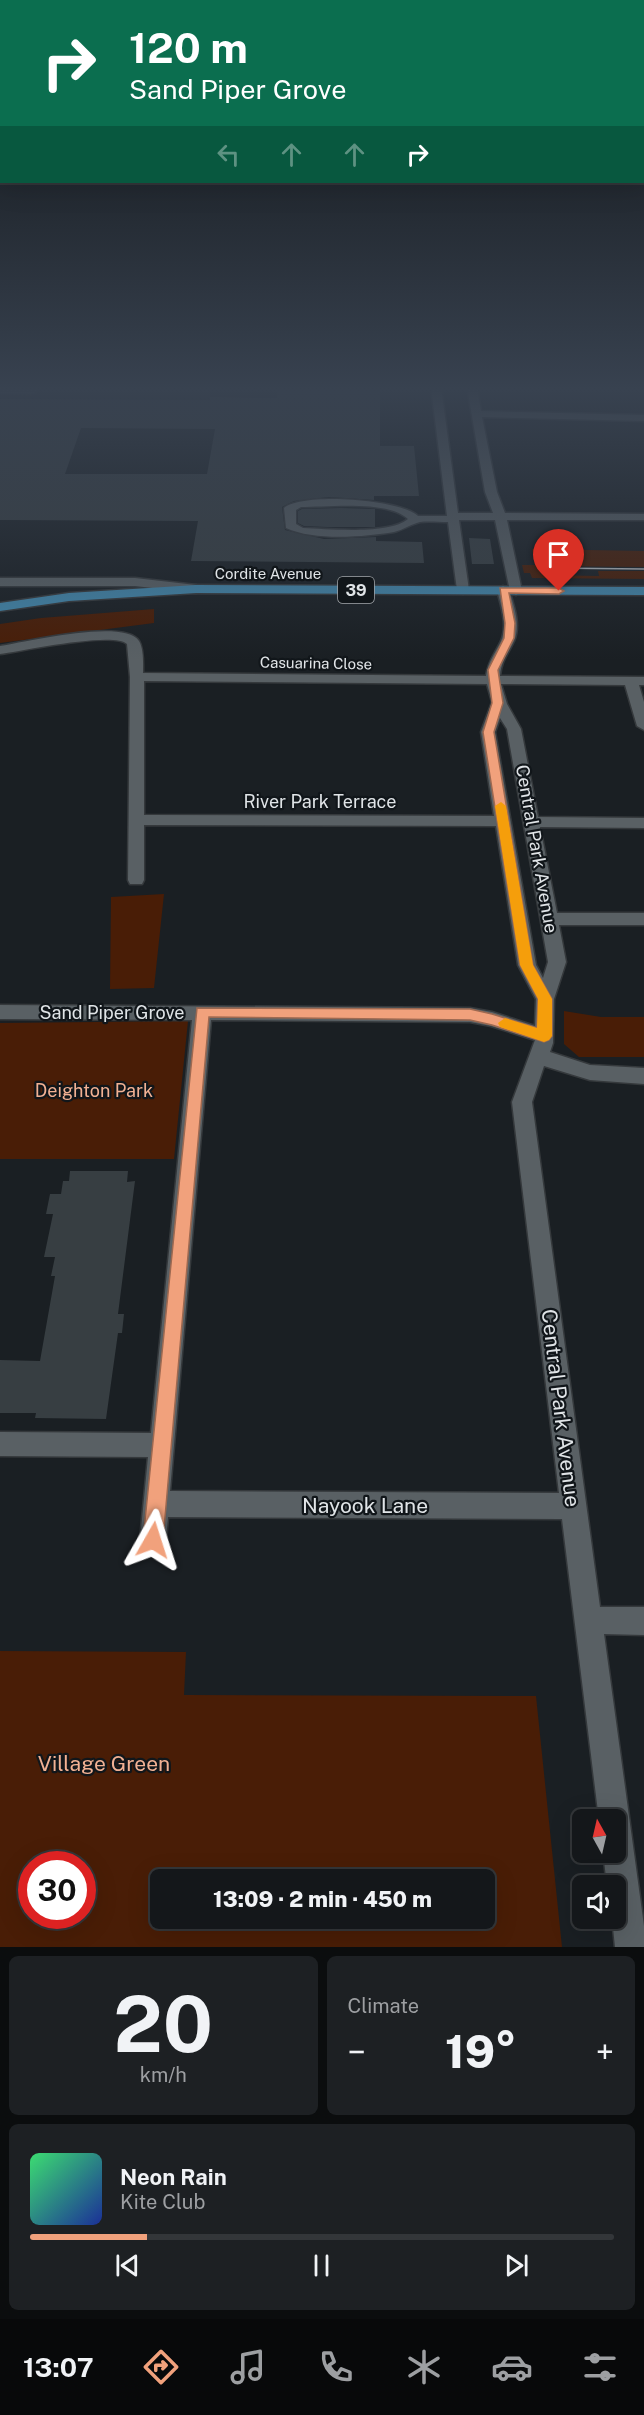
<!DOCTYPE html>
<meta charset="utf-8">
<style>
body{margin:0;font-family:"Public Sans",sans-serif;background:#1d2023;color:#f1f3f6;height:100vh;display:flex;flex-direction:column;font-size:22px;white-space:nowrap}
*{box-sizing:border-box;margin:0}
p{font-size:20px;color:#9d9fa2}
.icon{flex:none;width:33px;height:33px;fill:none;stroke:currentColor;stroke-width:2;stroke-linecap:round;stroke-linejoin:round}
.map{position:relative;height:1947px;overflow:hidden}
.sheet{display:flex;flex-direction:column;gap:9px;padding:9px;background:#0b0d0e;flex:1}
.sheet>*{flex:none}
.top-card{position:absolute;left:0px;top:0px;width:645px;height:183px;box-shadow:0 6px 24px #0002,0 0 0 2px #333639;background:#0b6e4f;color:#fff;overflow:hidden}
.needle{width:39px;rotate:352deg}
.controls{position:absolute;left:572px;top:1809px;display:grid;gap:12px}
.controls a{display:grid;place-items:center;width:54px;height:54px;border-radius:9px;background:#14171a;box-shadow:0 6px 24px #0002,0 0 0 2px #333639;font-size:30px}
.speed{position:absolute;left:18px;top:1851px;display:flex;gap:12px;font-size:30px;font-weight:700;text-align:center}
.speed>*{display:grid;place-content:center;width:78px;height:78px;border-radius:50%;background:#14171a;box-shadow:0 6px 24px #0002,0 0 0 2px #333639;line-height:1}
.speed .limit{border:9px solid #d22;background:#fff;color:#111}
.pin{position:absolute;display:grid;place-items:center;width:51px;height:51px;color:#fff;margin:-62px -26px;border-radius:50% 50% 50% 0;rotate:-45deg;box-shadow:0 0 6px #0007}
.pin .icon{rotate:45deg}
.me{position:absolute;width:66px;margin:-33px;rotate:6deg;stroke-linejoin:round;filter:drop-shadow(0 0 4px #0008)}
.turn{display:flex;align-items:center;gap:21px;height:126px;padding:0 30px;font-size:27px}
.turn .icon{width:78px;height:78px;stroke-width:2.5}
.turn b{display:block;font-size:42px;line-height:51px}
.lanes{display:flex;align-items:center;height:57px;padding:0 30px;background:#0003;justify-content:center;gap:30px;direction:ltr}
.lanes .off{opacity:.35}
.big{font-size:45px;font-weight:800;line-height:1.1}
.sheet .card{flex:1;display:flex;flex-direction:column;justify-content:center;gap:9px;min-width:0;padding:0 21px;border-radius:9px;background:#1d2023}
.sheet .dial{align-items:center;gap:0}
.dial b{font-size:78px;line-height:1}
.song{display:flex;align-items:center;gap:18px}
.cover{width:72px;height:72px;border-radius:9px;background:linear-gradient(135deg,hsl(140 70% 55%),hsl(230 70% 35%))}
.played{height:6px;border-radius:3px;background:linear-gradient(90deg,#f1a17c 20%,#333639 20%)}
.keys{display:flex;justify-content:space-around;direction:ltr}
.heat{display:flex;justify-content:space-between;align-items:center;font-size:33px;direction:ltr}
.sheet .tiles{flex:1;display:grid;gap:9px;grid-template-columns:1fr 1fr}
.card:last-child{grid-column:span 2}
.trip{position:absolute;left:150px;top:1869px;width:345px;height:60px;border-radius:9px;background:#14171a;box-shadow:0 6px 24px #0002,0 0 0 2px #333639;font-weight:800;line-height:60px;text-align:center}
.tab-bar{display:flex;height:96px;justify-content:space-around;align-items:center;background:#08090a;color:#9d9fa2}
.tab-bar .icon{width:42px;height:42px}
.tab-bar .selected{color:#f1a17c}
.tab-bar b{font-size:27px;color:#f1f3f6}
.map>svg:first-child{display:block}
.green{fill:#491d06;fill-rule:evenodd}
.building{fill:#373e42;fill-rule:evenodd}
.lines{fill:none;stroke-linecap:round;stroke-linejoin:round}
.minor-casing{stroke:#35393c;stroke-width:3}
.major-casing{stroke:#35393c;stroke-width:3}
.minor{fill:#596064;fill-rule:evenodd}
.major{fill:#4284a7;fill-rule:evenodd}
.tram{stroke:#b3b7bb;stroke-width:1.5}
.route{fill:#f1a17c;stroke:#9d6951;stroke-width:1.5}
.slow{fill:#f59e0b}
.labels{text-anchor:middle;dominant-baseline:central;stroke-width:4.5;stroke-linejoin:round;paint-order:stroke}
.far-street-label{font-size:15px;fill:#e0e4e7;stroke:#11161a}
.shield{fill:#11161a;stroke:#a2a6aa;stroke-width:1.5}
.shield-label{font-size:16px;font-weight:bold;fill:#e0e4e7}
.street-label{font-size:18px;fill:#e0e4e7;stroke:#11161a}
.park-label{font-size:18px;fill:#f2b193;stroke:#11161a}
.near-street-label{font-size:21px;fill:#e0e4e7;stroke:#11161a}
.near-park-label{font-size:21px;fill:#f2b193;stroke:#11161a}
</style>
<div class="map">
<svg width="644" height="1947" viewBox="0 0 644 1947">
<rect width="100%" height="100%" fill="#1a1f23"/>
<!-- green -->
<g class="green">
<polygon points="532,549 644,551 644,567 540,566 540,573 547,575 599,576 598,571 644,571 644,579 532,578 530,573 524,573 522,565 535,565"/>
<polygon points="154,609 154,623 0,643 0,624 41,618"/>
<polygon points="164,894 154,988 110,989 111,897"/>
<polygon points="564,1011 601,1017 644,1017 644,1057 579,1057 564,1044"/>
<polygon points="188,1021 174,1159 0,1159 0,1023"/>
<path d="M0,1651l186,1 -2,43 352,1 26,251h-562zM32,1864h50v52h-50zM160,1880h324v38h-324z"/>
</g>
<!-- building -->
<g class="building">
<path d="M278,387h102v59h34l5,50h-45v4l-45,-3 -35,4 -12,6 3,23 39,9 52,-2v4l46,1 2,21 -233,-2 7,-40 -198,-1v-121l210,1v-3l67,1zM81,428l134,1 -8,45h-142z"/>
<polygon points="341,508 375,509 375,527 327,527 304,526 298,523 298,511 302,509"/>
<polygon points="469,538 490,539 494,564 472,564"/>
<polygon points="70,1171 128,1171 127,1182 135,1181 118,1314 124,1314 122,1333 118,1333 106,1419 35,1418 36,1413 0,1413 0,1360 40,1361 55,1276 51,1276 55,1257 44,1257 53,1214 46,1214 50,1194 61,1194 63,1181 69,1181"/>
</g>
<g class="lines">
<defs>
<g id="minor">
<polygon points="0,387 32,388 37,391 32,394 0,393"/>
<path d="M431,387h10l17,126h35l-8,-21 -18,-105h10l4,24 163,4v6l-162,-4 15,75 8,21 139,1v6h-137l15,71 -6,4 -6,-4 -15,-71h-36l10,70 -6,4 -6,-4 -9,-68c-9,0 -20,-1 -28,0 -9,2 -17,8 -26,10 -30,5 -80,9 -108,-4l-2,-20c18,-16 116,-9 134,8h29zM301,507c27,0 87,-7 107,12 -19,16 -80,10 -105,9l-7,-4v-14z"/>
<polygon points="0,578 135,578 196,585 202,589 196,593 135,586 0,586"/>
<path d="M503,586l6,4c5,16 12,35 5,51 -6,13 -13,20 -14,35l144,1v8h-5l5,17v28l-7,-4 -12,-41 -124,-1 6,20 14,25 17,88 106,1v10l-104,-1 17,86h87v12h-85l7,37 -12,37 -1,44 -3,9 40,13 54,3v16l-54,-4 -46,-14 -12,36 68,505h44v28l-40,-1 40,292v21h-29l-3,-29h3v-32h-8l-4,-34h12v-32h-16l-37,-301 -394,-2 -2,23 -4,9 -9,4 -9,-4 -4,-9 8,-83 -148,-1v-24l151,1 41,-413 -192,-1v-14l470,3 22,4 43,14 1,-27 -18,-34 -22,-139 -352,-1v55l-2,4h-12l-2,-4 2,-203 -3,-33c-13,-13 -105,7 -127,10v-8c25,-4 125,-28 139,-5 5,8 4,23 4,32l343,3c2,-15 9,-22 15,-35 7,-16 0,-35 -4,-51zM144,681l343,3 5,18 -11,30 13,84 -350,-1zM500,718l7,11 41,233 -5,16 -7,-13 -41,-233zM211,1020l259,2 21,4 44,14 -23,62 47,391 -389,-2z"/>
</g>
<polygon id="major" points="196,585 644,587 644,595 196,593 69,601 0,611 0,603 69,593"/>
</defs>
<!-- minor casing -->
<use href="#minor" class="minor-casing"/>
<!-- major casing -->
<use href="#major" class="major-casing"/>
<!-- minor -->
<use href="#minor" class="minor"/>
<!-- major -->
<use href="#major" class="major"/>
<!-- tram -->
<polyline class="tram" points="548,568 644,569"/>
</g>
<!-- sky -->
<linearGradient id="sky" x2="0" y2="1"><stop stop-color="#0e1113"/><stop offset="0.59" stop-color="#384250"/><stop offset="1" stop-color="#384250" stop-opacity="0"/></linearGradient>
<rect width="644" height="660" fill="url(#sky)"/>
<!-- route -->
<polygon class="route" points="500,588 559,588 564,591 559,594 509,593 515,623 514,638 498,670 503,703 494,732 533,965 552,999 552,1036 549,1040 544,1042 492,1025 470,1020 209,1017 163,1540 160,1547 153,1550 146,1547 143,1540 197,1008 470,1009 492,1014 537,1028 538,999 520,965 483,732 492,703 488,670 504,638 505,623"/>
<!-- slow -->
<polygon class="slow" points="501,802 506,806 533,965 552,999 552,1036 549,1040 544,1042 500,1027 498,1023 505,1018 537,1028 538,999 520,965 495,806"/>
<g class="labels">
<!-- far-street labels -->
<g class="far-street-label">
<text x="268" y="573">Cordite Avenue</text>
<text transform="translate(316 663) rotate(1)">Casuarina Close</text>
</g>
<!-- shield labels -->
<rect class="shield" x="338" y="577" width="36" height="26" rx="4.5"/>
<g class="shield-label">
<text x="356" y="590">39</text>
</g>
<!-- street labels -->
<g class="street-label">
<text x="320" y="801">River Park Terrace</text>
<text transform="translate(537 849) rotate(80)">Central Park Avenue</text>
<text x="112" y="1012">Sand Piper Grove</text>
</g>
<!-- park labels -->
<g class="park-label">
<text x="94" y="1090">Deighton Park</text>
</g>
<!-- near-street labels -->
<g class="near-street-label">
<text transform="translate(561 1408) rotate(83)">Central Park Avenue</text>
<text x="365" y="1505">Nayook Lane</text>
</g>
<!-- near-park labels -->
<g class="near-park-label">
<text x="104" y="1763">Village Green</text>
</g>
</g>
</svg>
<div class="controls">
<a><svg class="needle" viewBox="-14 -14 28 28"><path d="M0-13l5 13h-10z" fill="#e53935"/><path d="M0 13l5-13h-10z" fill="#9d9fa2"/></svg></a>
<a><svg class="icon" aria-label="sound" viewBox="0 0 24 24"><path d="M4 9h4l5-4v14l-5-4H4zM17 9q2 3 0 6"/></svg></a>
</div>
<div class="speed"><div class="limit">30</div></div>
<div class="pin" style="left:559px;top:591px;background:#d93025"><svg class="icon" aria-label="arrive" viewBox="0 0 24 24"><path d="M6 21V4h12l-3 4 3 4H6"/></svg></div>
<svg class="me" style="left:153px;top:1540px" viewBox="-20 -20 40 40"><path d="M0-17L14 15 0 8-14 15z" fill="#f1a17c" stroke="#fff" stroke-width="4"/></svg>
<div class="trip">13:09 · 2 min · 450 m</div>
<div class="top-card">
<div class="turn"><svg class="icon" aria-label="right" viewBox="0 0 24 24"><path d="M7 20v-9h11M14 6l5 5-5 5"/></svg><div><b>120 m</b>Sand Piper Grove</div></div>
<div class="lanes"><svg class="icon off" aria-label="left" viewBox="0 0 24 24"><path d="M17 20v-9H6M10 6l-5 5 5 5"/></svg><svg class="icon off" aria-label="ahead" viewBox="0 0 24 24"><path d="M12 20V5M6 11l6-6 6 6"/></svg><svg class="icon off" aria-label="ahead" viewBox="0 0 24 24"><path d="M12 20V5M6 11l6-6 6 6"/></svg><svg class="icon" aria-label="right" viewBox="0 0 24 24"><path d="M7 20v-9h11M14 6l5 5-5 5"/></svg></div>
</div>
</div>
<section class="sheet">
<div class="tiles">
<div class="card dial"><b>20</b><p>km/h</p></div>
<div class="card"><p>Climate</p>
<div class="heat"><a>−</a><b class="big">19°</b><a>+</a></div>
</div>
<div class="card">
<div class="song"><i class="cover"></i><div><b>Neon Rain</b><p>Kite Club</p></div></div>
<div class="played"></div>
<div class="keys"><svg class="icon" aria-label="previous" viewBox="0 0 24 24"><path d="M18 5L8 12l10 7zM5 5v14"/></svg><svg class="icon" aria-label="pause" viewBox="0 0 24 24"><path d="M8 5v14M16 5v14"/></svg><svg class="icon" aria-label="next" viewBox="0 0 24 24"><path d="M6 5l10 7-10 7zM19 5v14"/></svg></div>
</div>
</div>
</section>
<nav class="tab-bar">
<b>13:07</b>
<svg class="icon selected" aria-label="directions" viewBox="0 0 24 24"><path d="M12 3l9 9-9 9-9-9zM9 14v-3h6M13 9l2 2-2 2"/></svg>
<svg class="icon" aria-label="music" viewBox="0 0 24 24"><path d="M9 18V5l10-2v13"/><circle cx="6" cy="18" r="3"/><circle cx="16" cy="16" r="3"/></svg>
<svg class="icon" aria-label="phone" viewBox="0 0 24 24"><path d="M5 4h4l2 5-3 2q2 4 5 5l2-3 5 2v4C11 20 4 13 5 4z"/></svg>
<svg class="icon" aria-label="climate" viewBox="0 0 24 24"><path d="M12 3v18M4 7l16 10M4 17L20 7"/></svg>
<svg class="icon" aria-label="car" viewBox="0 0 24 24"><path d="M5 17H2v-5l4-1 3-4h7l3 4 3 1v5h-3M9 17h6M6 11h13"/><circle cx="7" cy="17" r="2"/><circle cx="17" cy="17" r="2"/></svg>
<svg class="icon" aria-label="filters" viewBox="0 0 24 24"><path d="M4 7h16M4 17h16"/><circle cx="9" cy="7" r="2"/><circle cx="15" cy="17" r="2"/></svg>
</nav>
